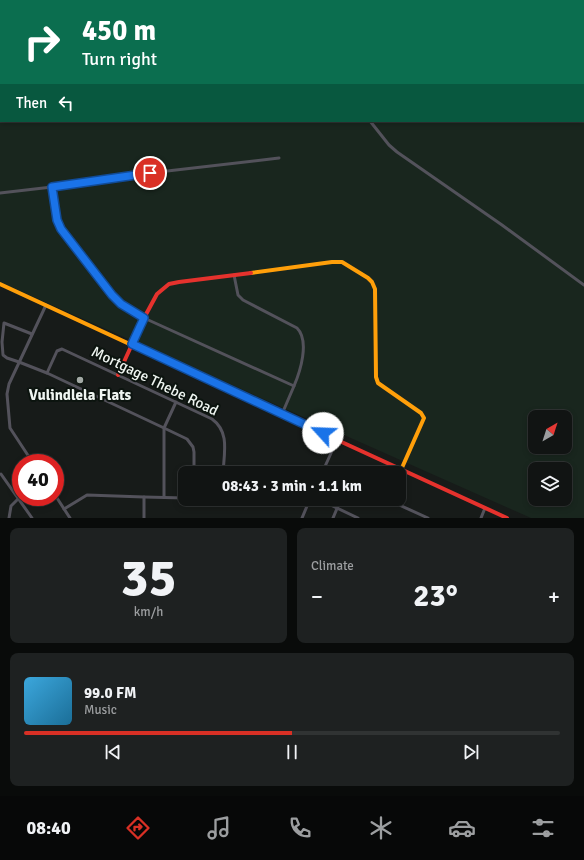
<!DOCTYPE html>
<meta charset="utf-8">
<style>
body{margin:0;font-family:Signika,sans-serif;background:#1e2121;color:#f1f3f6;height:100vh;display:flex;flex-direction:column;font-size:15px;white-space:nowrap}
*{box-sizing:border-box;margin:0}
p{font-size:13px;color:#9c9ea0}
.icon{flex:none;width:22px;height:22px;fill:none;stroke:currentColor;stroke-width:2;stroke-linecap:round;stroke-linejoin:round}
.map{position:relative;height:518px;overflow:hidden}
.panel{display:flex;flex-direction:column;gap:10px;padding:10px;background:#090b0a;flex:1}
.panel>*{flex:none}
.guide{position:absolute;left:0px;top:0px;width:584px;height:122px;box-shadow:0 2px 6px #0003,0 0 0 1px #303333;background:#0b6e4f;color:#fff;overflow:hidden}
.needle{width:26px;rotate:39deg}
.tools{position:absolute;left:528px;top:410px;display:grid;gap:8px}
.tools a{display:grid;place-items:center;width:44px;height:44px;border-radius:8px;background:#111413;box-shadow:0 2px 6px #0003,0 0 0 1px #303333;font-size:20px}
.speed{position:absolute;left:12px;top:454px;display:flex;gap:8px;font-size:20px;font-weight:700;text-align:center}
.speed>*{display:grid;place-content:center;width:52px;height:52px;border-radius:50%;background:#111413;box-shadow:0 2px 6px #0003,0 0 0 1px #303333;line-height:1}
.speed .limit{border:6px solid #d22;background:#fff;color:#111}
.pin{position:absolute;display:grid;place-items:center;width:34px;height:34px;color:#fff;margin:-17px;border:2px solid #fff;border-radius:50%;box-shadow:0 1px 4px #0007}
.me{position:absolute;width:44px;margin:-22px;rotate:295deg;stroke-linejoin:round;filter:drop-shadow(0 0 3px #0008)}
.turn{display:flex;align-items:center;gap:14px;height:84px;padding:0 16px;font-size:18px}
.turn .icon{width:52px;height:52px;stroke-width:2.5}
.turn b{display:block;font-size:28px;line-height:34px}
.then{display:flex;align-items:center;height:38px;padding:0 16px;background:#0003;gap:8px;font-size:15px}
.big{font-size:30px;font-weight:700;line-height:1.1}
.panel .widget{flex:1;display:flex;flex-direction:column;justify-content:center;gap:6px;min-width:0;padding:0 14px;border-radius:8px;background:#1e2121}
.panel .dial{align-items:center;gap:0}
.dial b{font-size:52px;line-height:1}
.song{display:flex;align-items:center;gap:12px}
.cover{width:48px;height:48px;border-radius:6px;background:linear-gradient(135deg,hsl(200 70% 55%),hsl(200 70% 35%))}
.played{height:4px;border-radius:2px;background:linear-gradient(90deg,#d93025 50%,#303333 50%)}
.keys{display:flex;justify-content:space-around;direction:ltr}
.heat{display:flex;justify-content:space-between;align-items:center;font-size:22px;direction:ltr}
.panel .tiles{flex:1;display:grid;gap:10px;grid-template-columns:1fr 1fr}
.widget:last-child{grid-column:span 2}
.trip{position:absolute;left:178px;top:466px;width:228px;height:40px;border-radius:8px;background:#111413;box-shadow:0 2px 6px #0003,0 0 0 1px #303333;font-weight:700;line-height:40px;text-align:center}
.dock{display:flex;height:64px;justify-content:space-around;align-items:center;background:#070808;color:#9c9ea0}
.dock .icon{width:28px;height:28px}
.dock .active{color:#d93025}
.dock b{font-size:18px;color:#f1f3f6}
.map>svg:first-child{display:block}
.built{fill:#19261e;fill-rule:evenodd}
.lines{fill:none;stroke-linecap:round;stroke-linejoin:round}
.street{stroke:#53525b;stroke-width:3}
.slow{stroke:#ff9f0a;stroke-width:4}
.jam{stroke:#e5322d;stroke-width:4}
.route-casing{stroke:#114b97;stroke-width:10}
.route{stroke:#1a73e8;stroke-width:7}
.poi-dot{fill:#a3a9a5;stroke:#0c140f;stroke-width:1.5}
.labels{text-anchor:middle;dominant-baseline:central;stroke-width:4;stroke-linejoin:round;paint-order:stroke}
.street-label{font-size:15px;fill:#eff5f1;stroke:#0c140f}
.poi-label{font-size:15px;font-weight:bold;fill:#eff5f1;stroke:#0c140f}
</style>
<div class="map">
<svg width="584" height="518" viewBox="0 0 584 518">
<rect width="100%" height="100%" fill="#171b19"/>
<!-- built -->
<path class="built" d="M0,0h584v518h-53l-531,-236zM1,1h582v120h-582zM535,417h30v30h-30zM535,469h30v30h-30z"/>
<g class="lines">
<!-- street -->
<g class="street">
<polyline points="283,0 283,1"/>
<polyline points="380,0 386,1"/>
<polyline points="369,1 372,0"/>
<polyline points="0,80 1,80"/>
<polyline points="370,121 389,145 397,152 502,225 584,285"/>
<polyline points="52,187 150,173 279,158"/>
<polyline points="0,193 52,187 58,224 112,295 121,303 144,318 294,386 282,414"/>
<path d="M234,275l4,20 5,5 54,28c13,13 3,44 -3,58"/>
<polyline points="32,334 4,323 2,342 3,355 7,358 19,362 47,373 164,428 187,439 193,447 194,452 194,473"/>
<path d="M47,373l10,-22 5,-2 150,70c18,13 12,34 11,54"/>
<polyline points="33,463 10,428 7,394 9,384 46,305"/>
<polyline points="322,473 337,440"/>
<polyline points="1,474 32,518"/>
<polyline points="55,495 70,518"/>
<polyline points="144,497 144,518"/>
<polyline points="164,497 164,428 176,402"/>
<polyline points="318,499 358,518"/>
<polyline points="386,499 428,518"/>
<polyline points="64,509 87,495 144,497 185,498"/>
<polyline points="9,518 11,506 21,496"/>
<polyline points="302,518 310,499"/>
<polyline points="333,518 341,499"/>
<polyline points="481,518 485,508"/>
</g>
<!-- slow -->
<g class="slow">
<polyline points="251,273 332,262 342,262 368,278 372,282 375,289 376,377 378,383 421,413 424,418 401,470"/>
<polyline points="0,284 309,427"/>
</g>
<!-- jam -->
<g class="jam">
<polyline points="118,375 144,318 157,294 169,284 179,282 251,273"/>
<polyline points="309,427 507,518"/>
</g>
</g>
<g class="lines">
<defs>
<polyline id="route" points="150,173 52,187 57,220 61,229 112,295 121,304 144,318 132,344 323,433"/>
</defs>
<!-- route casing -->
<use href="#route" class="route-casing"/>
<!-- route -->
<use href="#route" class="route"/>
</g>
<!-- markers -->
<circle class="poi-dot" cx="80" cy="380" r="4"/>
<g class="labels">
<!-- street labels -->
<g class="street-label">
<text transform="translate(155 381) rotate(26)">Mortgage Thebe Road</text>
</g>
<!-- poi labels -->
<g class="poi-label">
<text x="80" y="395">Vulindlela Flats</text>
</g>
</g>
</svg>
<div class="tools">
<a><svg class="needle" viewBox="-14 -14 28 28"><path d="M0-13l5 13h-10z" fill="#e53935"/><path d="M0 13l5-13h-10z" fill="#9c9ea0"/></svg></a>
<a><svg class="icon" aria-label="layers" viewBox="0 0 24 24"><path d="M12 4l9 5-9 5-9-5zM3 14l9 5 9-5"/></svg></a>
</div>
<div class="speed"><div class="limit">40</div></div>
<div class="pin" style="left:150px;top:173px;background:#d93025"><svg class="icon" aria-label="arrive" viewBox="0 0 24 24"><path d="M6 21V4h12l-3 4 3 4H6"/></svg></div>
<svg class="me" style="left:323px;top:433px" viewBox="-20 -20 40 40"><circle r="19" fill="#fff"/><path d="M0-13L10 11 0 6-10 11z" fill="#1a73e8"/></svg>
<div class="trip">08:43 · 3 min · 1.1 km</div>
<div class="guide">
<div class="turn"><svg class="icon" aria-label="right" viewBox="0 0 24 24"><path d="M7 20v-9h11M14 6l5 5-5 5"/></svg><div><b>450 m</b>Turn right</div></div>
<div class="then">Then<svg class="icon" aria-label="left" viewBox="0 0 24 24"><path d="M17 20v-9H6M10 6l-5 5 5 5"/></svg></div>
</div>
</div>
<section class="panel">
<div class="tiles">
<div class="widget dial"><b>35</b><p>km/h</p></div>
<div class="widget"><p>Climate</p>
<div class="heat"><a>−</a><b class="big">23°</b><a>+</a></div>
</div>
<div class="widget">
<div class="song"><i class="cover"></i><div><b>99.0 FM</b><p>Music</p></div></div>
<div class="played"></div>
<div class="keys"><svg class="icon" aria-label="previous" viewBox="0 0 24 24"><path d="M18 5L8 12l10 7zM5 5v14"/></svg><svg class="icon" aria-label="pause" viewBox="0 0 24 24"><path d="M8 5v14M16 5v14"/></svg><svg class="icon" aria-label="next" viewBox="0 0 24 24"><path d="M6 5l10 7-10 7zM19 5v14"/></svg></div>
</div>
</div>
</section>
<nav class="dock">
<b>08:40</b>
<svg class="icon active" aria-label="directions" viewBox="0 0 24 24"><path d="M12 3l9 9-9 9-9-9zM9 14v-3h6M13 9l2 2-2 2"/></svg>
<svg class="icon" aria-label="music" viewBox="0 0 24 24"><path d="M9 18V5l10-2v13"/><circle cx="6" cy="18" r="3"/><circle cx="16" cy="16" r="3"/></svg>
<svg class="icon" aria-label="phone" viewBox="0 0 24 24"><path d="M5 4h4l2 5-3 2q2 4 5 5l2-3 5 2v4C11 20 4 13 5 4z"/></svg>
<svg class="icon" aria-label="climate" viewBox="0 0 24 24"><path d="M12 3v18M4 7l16 10M4 17L20 7"/></svg>
<svg class="icon" aria-label="car" viewBox="0 0 24 24"><path d="M5 17H2v-5l4-1 3-4h7l3 4 3 1v5h-3M9 17h6M6 11h13"/><circle cx="7" cy="17" r="2"/><circle cx="17" cy="17" r="2"/></svg>
<svg class="icon" aria-label="filters" viewBox="0 0 24 24"><path d="M4 7h16M4 17h16"/><circle cx="9" cy="7" r="2"/><circle cx="15" cy="17" r="2"/></svg>
</nav>
